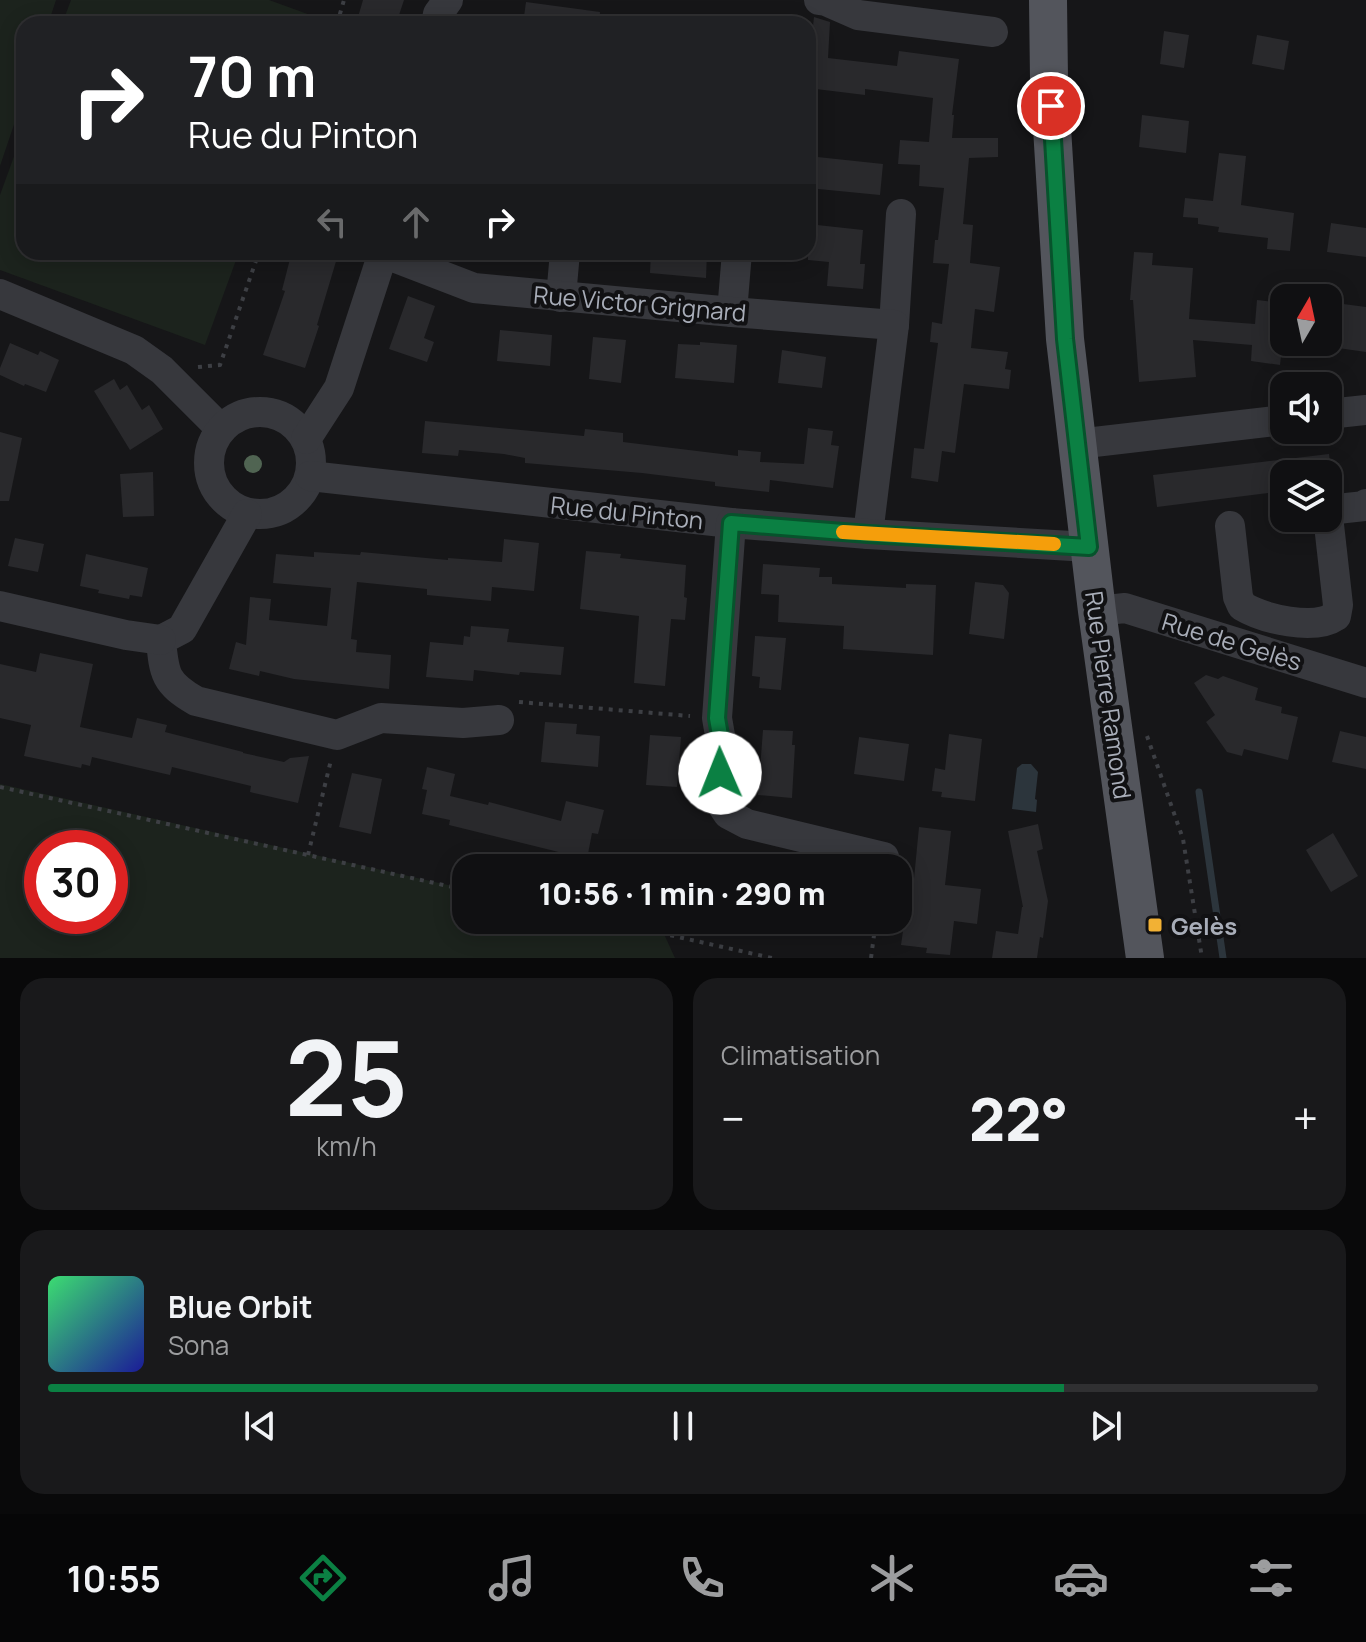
<!DOCTYPE html>
<html lang="fr">
<meta charset="utf-8">
<style>
body{margin:0;font-family:Manrope,sans-serif;background:#19191b;color:#f1f3f6;height:100vh;display:flex;flex-direction:column;font-size:30px;white-space:nowrap}
*{box-sizing:border-box;margin:0}
p{font-size:26px;color:#9c9d9f}
.icon{flex:none;width:44px;height:44px;fill:none;stroke:currentColor;stroke-width:2;stroke-linecap:round;stroke-linejoin:round}
.map{position:relative;height:958px;overflow:hidden}
.details{display:flex;flex-direction:column;gap:20px;padding:20px;background:#09090a;flex:1}
.details>*{flex:none}
.banner{position:absolute;left:16px;top:16px;width:800px;height:244px;border-radius:24px;box-shadow:0 4px 20px #0003,0 0 0 2px #303032;background:#202124;color:#fff;overflow:hidden}
.needle{width:52px;rotate:9deg}
.tools{position:absolute;left:1270px;top:284px;display:grid;gap:16px}
.tools a{display:grid;place-items:center;width:72px;height:72px;border-radius:16px;background:#101012;box-shadow:0 4px 20px #0003,0 0 0 2px #303032;font-size:40px}
.speed{position:absolute;left:24px;top:830px;display:flex;gap:16px;font-size:40px;font-weight:700;text-align:center}
.speed>*{display:grid;place-content:center;width:104px;height:104px;border-radius:50%;background:#101012;box-shadow:0 4px 20px #0003,0 0 0 2px #303032;line-height:1}
.speed .limit{border:12px solid #d22;background:#fff;color:#111}
.pin{position:absolute;display:grid;place-items:center;width:68px;height:68px;color:#fff;margin:-34px;border:4px solid #fff;border-radius:50%;box-shadow:0 2px 8px #0007}
.me{position:absolute;width:88px;margin:-44px;rotate:359deg;stroke-linejoin:round;filter:drop-shadow(0 0 6px #0008)}
.turn{display:flex;align-items:center;gap:28px;height:168px;padding:0 40px;font-size:36px}
.turn .icon{width:104px;height:104px;stroke-width:2.5}
.turn b{display:block;font-size:56px;line-height:68px}
.lanes{display:flex;align-items:center;height:76px;padding:0 40px;background:#0003;justify-content:center;gap:40px;direction:ltr}
.lanes .off{opacity:.35}
.big{font-size:60px;font-weight:800;line-height:1.1}
.details .widget{flex:1;display:flex;flex-direction:column;justify-content:center;gap:12px;min-width:0;padding:0 28px;border-radius:24px;background:#19191b}
.details .dial{align-items:center;gap:0}
.dial b{font-size:104px;line-height:1}
.song{display:flex;align-items:center;gap:24px}
.cover{width:96px;height:96px;border-radius:12px;background:linear-gradient(135deg,hsl(140 70% 55%),hsl(240 70% 35%))}
.played{height:8px;border-radius:4px;background:linear-gradient(90deg,#0b8043 80%,#303032 80%)}
.keys{display:flex;justify-content:space-around;direction:ltr}
.heat{display:flex;justify-content:space-between;align-items:center;font-size:44px;direction:ltr}
.details .tiles{flex:1;display:grid;gap:20px;grid-template-columns:1fr 1fr}
.widget:last-child{grid-column:span 2}
.trip{position:absolute;left:452px;top:854px;width:460px;height:80px;border-radius:24px;background:#101012;box-shadow:0 4px 20px #0003,0 0 0 2px #303032;font-weight:800;line-height:80px;text-align:center}
.dock{display:flex;height:128px;justify-content:space-around;align-items:center;background:#060607;color:#9c9d9f}
.dock .icon{width:56px;height:56px}
.dock .current{color:#0b8043}
.dock b{font-size:36px;color:#f1f3f6}
.map>svg:first-child{display:block}
.green{fill:#1c231d;fill-rule:evenodd}
.water{fill:#2c353c}
.lines{fill:none;stroke-linecap:round;stroke-linejoin:round}
.stream{stroke:#2c353c;stroke-width:7}
.building{fill:#29292c}
.path{stroke:#3d3f44;stroke-width:4;stroke-dasharray:4 6;stroke-linecap:butt}
.minor{stroke:#37383d;stroke-width:30}
.major{stroke:#53555c;stroke-width:38}
.tree{fill:#506452}
.route-casing{stroke:#07532c;stroke-width:20}
.route{stroke:#0b8043;stroke-width:14}
.slow{stroke:#f59e0b;stroke-width:14}
.poi-dot{fill:#f2b134;stroke:#111113;stroke-width:3}
.labels{text-anchor:middle;dominant-baseline:central;stroke-width:8;stroke-linejoin:round;paint-order:stroke}
.street-label{font-size:24px;fill:#a8adb8;stroke:#111113}
.poi-label{font-size:24px;font-weight:bold;fill:#a8adb8;stroke:#111113;text-anchor:start}
</style>
<div class="map">
<svg width="1366" height="958" viewBox="0 0 1366 958">
<rect width="100%" height="100%" fill="#161618"/>
<!-- green -->
<g class="green">
<polygon points="0,0 56,0 48,24 24,24 24,95 0,166"/>
<polygon points="71,0 269,0 324,20 322,24 62,24"/>
<polygon points="24,129 24,252 239,252 205,345 0,270 0,195"/>
<path d="M0,784l466,105v31h137l61,14 11,24h-675zM110,848v68h-68v-68z"/>
</g>
<!-- water -->
<polygon class="water" points="1022,764 1031,764 1038,772 1035,799 1037,800 1036,812 1012,809 1017,768"/>
<g class="lines">
<!-- stream -->
<polyline class="stream" points="1199,792 1223,958"/>
</g>
<!-- building -->
<g class="building">
<polygon points="363,0 404,0 396,24 356,24"/>
<polygon points="526,2 600,12 599,24 523,24"/>
<polygon points="814,17 830,22 828,58 897,66 899,51 959,59 952,115 954,115 952,138 998,138 998,157 969,158 963,224 973,225 970,263 1000,267 994,312 975,309 971,348 1008,352 1005,369 1011,370 1009,389 964,384 955,453 942,451 938,482 911,478 914,448 924,449 938,343 930,342 932,322 942,324 949,264 933,263 935,240 938,240 944,188 919,186 920,165 898,164 900,140 929,142 933,98 865,89 865,95 808,88 808,70"/>
<polygon points="1164,31 1189,35 1184,68 1160,64"/>
<polygon points="1257,35 1289,41 1284,70 1252,64"/>
<polygon points="1142,115 1189,121 1186,153 1139,147"/>
<polygon points="1219,153 1246,156 1241,205 1294,213 1290,251 1267,249 1268,238 1218,232 1219,227 1198,224 1198,218 1183,217 1185,198 1213,201"/>
<polygon points="808,156 883,164 880,195 808,188"/>
<polygon points="1331,223 1366,228 1366,257 1327,252"/>
<polygon points="808,224 863,230 860,264 865,264 863,289 827,286 829,262 808,260"/>
<polygon points="304,252 317,252 337,258 317,325 319,326 305,368 263,355 285,291 282,290 290,259 301,262"/>
<polygon points="651,252 707,252 706,278 650,273"/>
<polygon points="1134,252 1153,253 1152,265 1193,268 1189,319 1255,324 1257,300 1284,303 1284,330 1280,365 1251,361 1252,345 1193,340 1196,377 1139,382 1133,300 1130,300"/>
<polygon points="408,296 435,306 424,338 434,342 427,362 389,349"/>
<polygon points="1328,302 1366,307 1366,352 1338,348 1340,329 1328,327"/>
<polygon points="500,330 552,335 550,366 497,361"/>
<polygon points="593,337 626,340 621,383 589,379"/>
<polygon points="700,342 737,345 734,383 675,378 678,344 700,345"/>
<polygon points="10,343 38,355 40,351 59,360 46,392 25,384 24,386 0,375 0,368"/>
<polygon points="782,350 826,357 822,388 778,383"/>
<polygon points="114,379 120,390 127,385 142,410 149,405 163,429 130,450 94,391"/>
<polygon points="425,421 584,436 585,429 623,433 623,442 738,456 738,450 761,452 760,462 804,464 808,428 833,431 831,445 839,446 833,488 770,480 769,492 715,486 715,482 642,473 525,463 525,458 504,454 459,450 458,456 422,453"/>
<polygon points="0,432 22,438 9,501 0,501"/>
<polygon points="1329,454 1331,474 1284,474 1284,491 1157,507 1153,475"/>
<polygon points="153,472 154,516 123,517 120,474"/>
<polygon points="15,538 44,544 38,572 8,566"/>
<polygon points="504,539 539,543 534,591 492,587 491,601 427,595 427,589 357,582 351,639 357,640 356,652 391,655 389,689 294,679 260,671 259,676 229,669 236,642 246,645 250,597 271,599 269,620 327,626 331,588 273,583 276,554 314,557 314,552 360,555 361,552 448,560 448,558 502,562"/>
<polygon points="586,551 621,554 620,558 686,565 684,597 687,598 685,620 671,619 665,686 634,683 639,616 580,609"/>
<polygon points="86,554 148,568 142,597 130,595 129,599 98,593 99,590 80,586"/>
<polygon points="763,564 820,568 819,577 832,577 832,584 906,588 906,584 936,585 933,655 843,649 844,626 778,622 779,595 761,594"/>
<polygon points="975,582 1003,585 1009,593 1004,639 969,634"/>
<polygon points="471,626 509,629 507,642 564,647 561,675 520,672 519,675 474,670 473,681 426,677 430,642 463,645 464,636 470,637"/>
<polygon points="755,636 786,638 781,690 759,688 760,677 752,676"/>
<polygon points="40,653 93,664 80,727 132,738 137,718 167,725 165,732 243,752 243,753 284,762 290,758 309,756 298,803 250,792 251,786 172,767 170,775 92,757 90,766 82,764 81,768 24,756 31,725 0,718 0,664 36,672"/>
<polygon points="1206,675 1218,679 1223,676 1258,688 1255,700 1282,707 1281,713 1298,717 1288,760 1244,749 1242,756 1227,752 1206,722 1215,715 1194,683"/>
<polygon points="545,722 577,724 576,734 600,736 598,767 541,762"/>
<polygon points="763,730 793,731 792,745 795,745 792,798 758,795"/>
<polygon points="1340,731 1366,737 1366,769 1332,762"/>
<polygon points="949,734 982,739 975,801 941,797 942,792 932,791 935,768 945,770"/>
<polygon points="650,735 681,737 677,787 646,785"/>
<polygon points="859,737 909,744 904,781 854,774"/>
<polygon points="427,767 455,774 450,796 488,805 489,802 561,821 566,801 604,810 598,834 592,833 587,859 449,825 450,820 422,814 427,790 422,789"/>
<polygon points="352,773 382,779 371,834 339,827"/>
<polygon points="1038,824 1043,849 1037,851 1048,901 1043,938 1040,937 1037,958 992,958 996,931 1018,934 1022,907 1023,907 1008,831"/>
<polygon points="919,827 951,831 945,885 981,889 977,924 954,921 950,955 926,953 927,948 901,945 906,910 911,910"/>
<polygon points="1333,833 1358,876 1331,892 1306,850"/>
</g>
<g class="lines">
<!-- path -->
<g class="path">
<polyline points="337,24 344,0"/>
<polyline points="198,367 220,365 259,252"/>
<polyline points="519,702 690,716"/>
<polyline points="1147,736 1183,839 1202,958"/>
<polyline points="0,787 466,890"/>
<polyline points="308,855 331,760"/>
<polyline points="602,920 772,958"/>
<polyline points="871,958 876,920"/>
</g>
<!-- minor -->
<g class="minor">
<polyline points="819,0 826,1 858,15 993,32"/>
<polyline points="436,24 438,14 448,0"/>
<polyline points="0,294 134,350 162,370 221,429"/>
<polyline points="561,297 565,252"/>
<polyline points="732,312 737,252"/>
<polyline points="894,325 901,214"/>
<circle cx="260" cy="463" r="51"/>
<polyline points="1328,414 1366,410"/>
<polyline points="306,439 339,388 383,253 474,288 732,312 894,325 868,534"/>
<polyline points="1077,444 1284,420"/>
<polyline points="310,476 731,523 868,534 1089,547"/>
<polyline points="1328,510 1365,506 1366,504"/>
<path d="M247,514l-65,115 -21,11c3,34 4,43 35,61l141,34 44,-17 82,5 36,-3"/>
<polyline points="731,523 717,718 722,747 718,799 728,814 747,824 884,857"/>
<path d="M1230,526l8,71 4,9c22,13 72,25 94,10l2,-11 -10,-89"/>
<polyline points="0,606 126,635 161,640"/>
<polyline points="1097,611 1125,608 1366,683"/>
</g>
<!-- major -->
<polyline class="major" points="1048,0 1049,79 1065,339 1097,611 1145,958"/>
</g>
<!-- trees -->
<circle class="tree" cx="253" cy="464" r="9"/>
<g class="lines">
<defs>
<polyline id="route" points="720,773 722,747 717,718 731,523 868,534 1089,547 1065,339 1051,106"/>
</defs>
<!-- route casing -->
<use href="#route" class="route-casing"/>
<!-- route -->
<use href="#route" class="route"/>
<!-- slow -->
<polyline class="slow" points="843,532 1054,544"/>
</g>
<!-- markers -->
<rect class="poi-dot" x="1147" y="917" width="16" height="16" rx="4"/>
<g class="labels">
<!-- street labels -->
<g class="street-label">
<text transform="translate(640 303) rotate(5)">Rue Victor Grignard</text>
<text transform="translate(627 512) rotate(6)">Rue du Pinton</text>
<text transform="translate(1232 641) rotate(17)">Rue de Gelès</text>
<text transform="translate(1109 695) rotate(82)">Rue Pierre Ramond</text>
</g>
<!-- poi labels -->
<g class="poi-label">
<text x="1171" y="925">Gelès</text>
</g>
</g>
</svg>
<div class="tools">
<a><svg class="needle" viewBox="-14 -14 28 28"><path d="M0-13l5 13h-10z" fill="#e53935"/><path d="M0 13l5-13h-10z" fill="#9c9d9f"/></svg></a>
<a><svg class="icon" aria-label="sound" viewBox="0 0 24 24"><path d="M4 9h4l5-4v14l-5-4H4zM17 9q2 3 0 6"/></svg></a>
<a><svg class="icon" aria-label="layers" viewBox="0 0 24 24"><path d="M12 4l9 5-9 5-9-5zM3 14l9 5 9-5"/></svg></a>
</div>
<div class="speed"><div class="limit">30</div></div>
<div class="pin" style="left:1051px;top:106px;background:#d93025"><svg class="icon" aria-label="arrive" viewBox="0 0 24 24"><path d="M6 21V4h12l-3 4 3 4H6"/></svg></div>
<svg class="me" style="left:720px;top:773px" viewBox="-20 -20 40 40"><circle r="19" fill="#fff"/><path d="M0-13L10 11 0 6-10 11z" fill="#0b8043"/></svg>
<div class="trip">10:56 · 1 min · 290 m</div>
<div class="banner">
<div class="turn"><svg class="icon" aria-label="right" viewBox="0 0 24 24"><path d="M7 20v-9h11M14 6l5 5-5 5"/></svg><div><b>70 m</b>Rue du Pinton</div></div>
<div class="lanes"><svg class="icon off" aria-label="left" viewBox="0 0 24 24"><path d="M17 20v-9H6M10 6l-5 5 5 5"/></svg><svg class="icon off" aria-label="ahead" viewBox="0 0 24 24"><path d="M12 20V5M6 11l6-6 6 6"/></svg><svg class="icon" aria-label="right" viewBox="0 0 24 24"><path d="M7 20v-9h11M14 6l5 5-5 5"/></svg></div>
</div>
</div>
<section class="details">
<div class="tiles">
<div class="widget dial"><b>25</b><p>km/h</p></div>
<div class="widget"><p>Climatisation</p>
<div class="heat"><a>−</a><b class="big">22°</b><a>+</a></div>
</div>
<div class="widget">
<div class="song"><i class="cover"></i><div><b>Blue Orbit</b><p>Sona</p></div></div>
<div class="played"></div>
<div class="keys"><svg class="icon" aria-label="previous" viewBox="0 0 24 24"><path d="M18 5L8 12l10 7zM5 5v14"/></svg><svg class="icon" aria-label="pause" viewBox="0 0 24 24"><path d="M8 5v14M16 5v14"/></svg><svg class="icon" aria-label="next" viewBox="0 0 24 24"><path d="M6 5l10 7-10 7zM19 5v14"/></svg></div>
</div>
</div>
</section>
<nav class="dock">
<b>10:55</b>
<svg class="icon current" aria-label="directions" viewBox="0 0 24 24"><path d="M12 3l9 9-9 9-9-9zM9 14v-3h6M13 9l2 2-2 2"/></svg>
<svg class="icon" aria-label="music" viewBox="0 0 24 24"><path d="M9 18V5l10-2v13"/><circle cx="6" cy="18" r="3"/><circle cx="16" cy="16" r="3"/></svg>
<svg class="icon" aria-label="phone" viewBox="0 0 24 24"><path d="M5 4h4l2 5-3 2q2 4 5 5l2-3 5 2v4C11 20 4 13 5 4z"/></svg>
<svg class="icon" aria-label="climate" viewBox="0 0 24 24"><path d="M12 3v18M4 7l16 10M4 17L20 7"/></svg>
<svg class="icon" aria-label="car" viewBox="0 0 24 24"><path d="M5 17H2v-5l4-1 3-4h7l3 4 3 1v5h-3M9 17h6M6 11h13"/><circle cx="7" cy="17" r="2"/><circle cx="17" cy="17" r="2"/></svg>
<svg class="icon" aria-label="filters" viewBox="0 0 24 24"><path d="M4 7h16M4 17h16"/><circle cx="9" cy="7" r="2"/><circle cx="15" cy="17" r="2"/></svg>
</nav>
